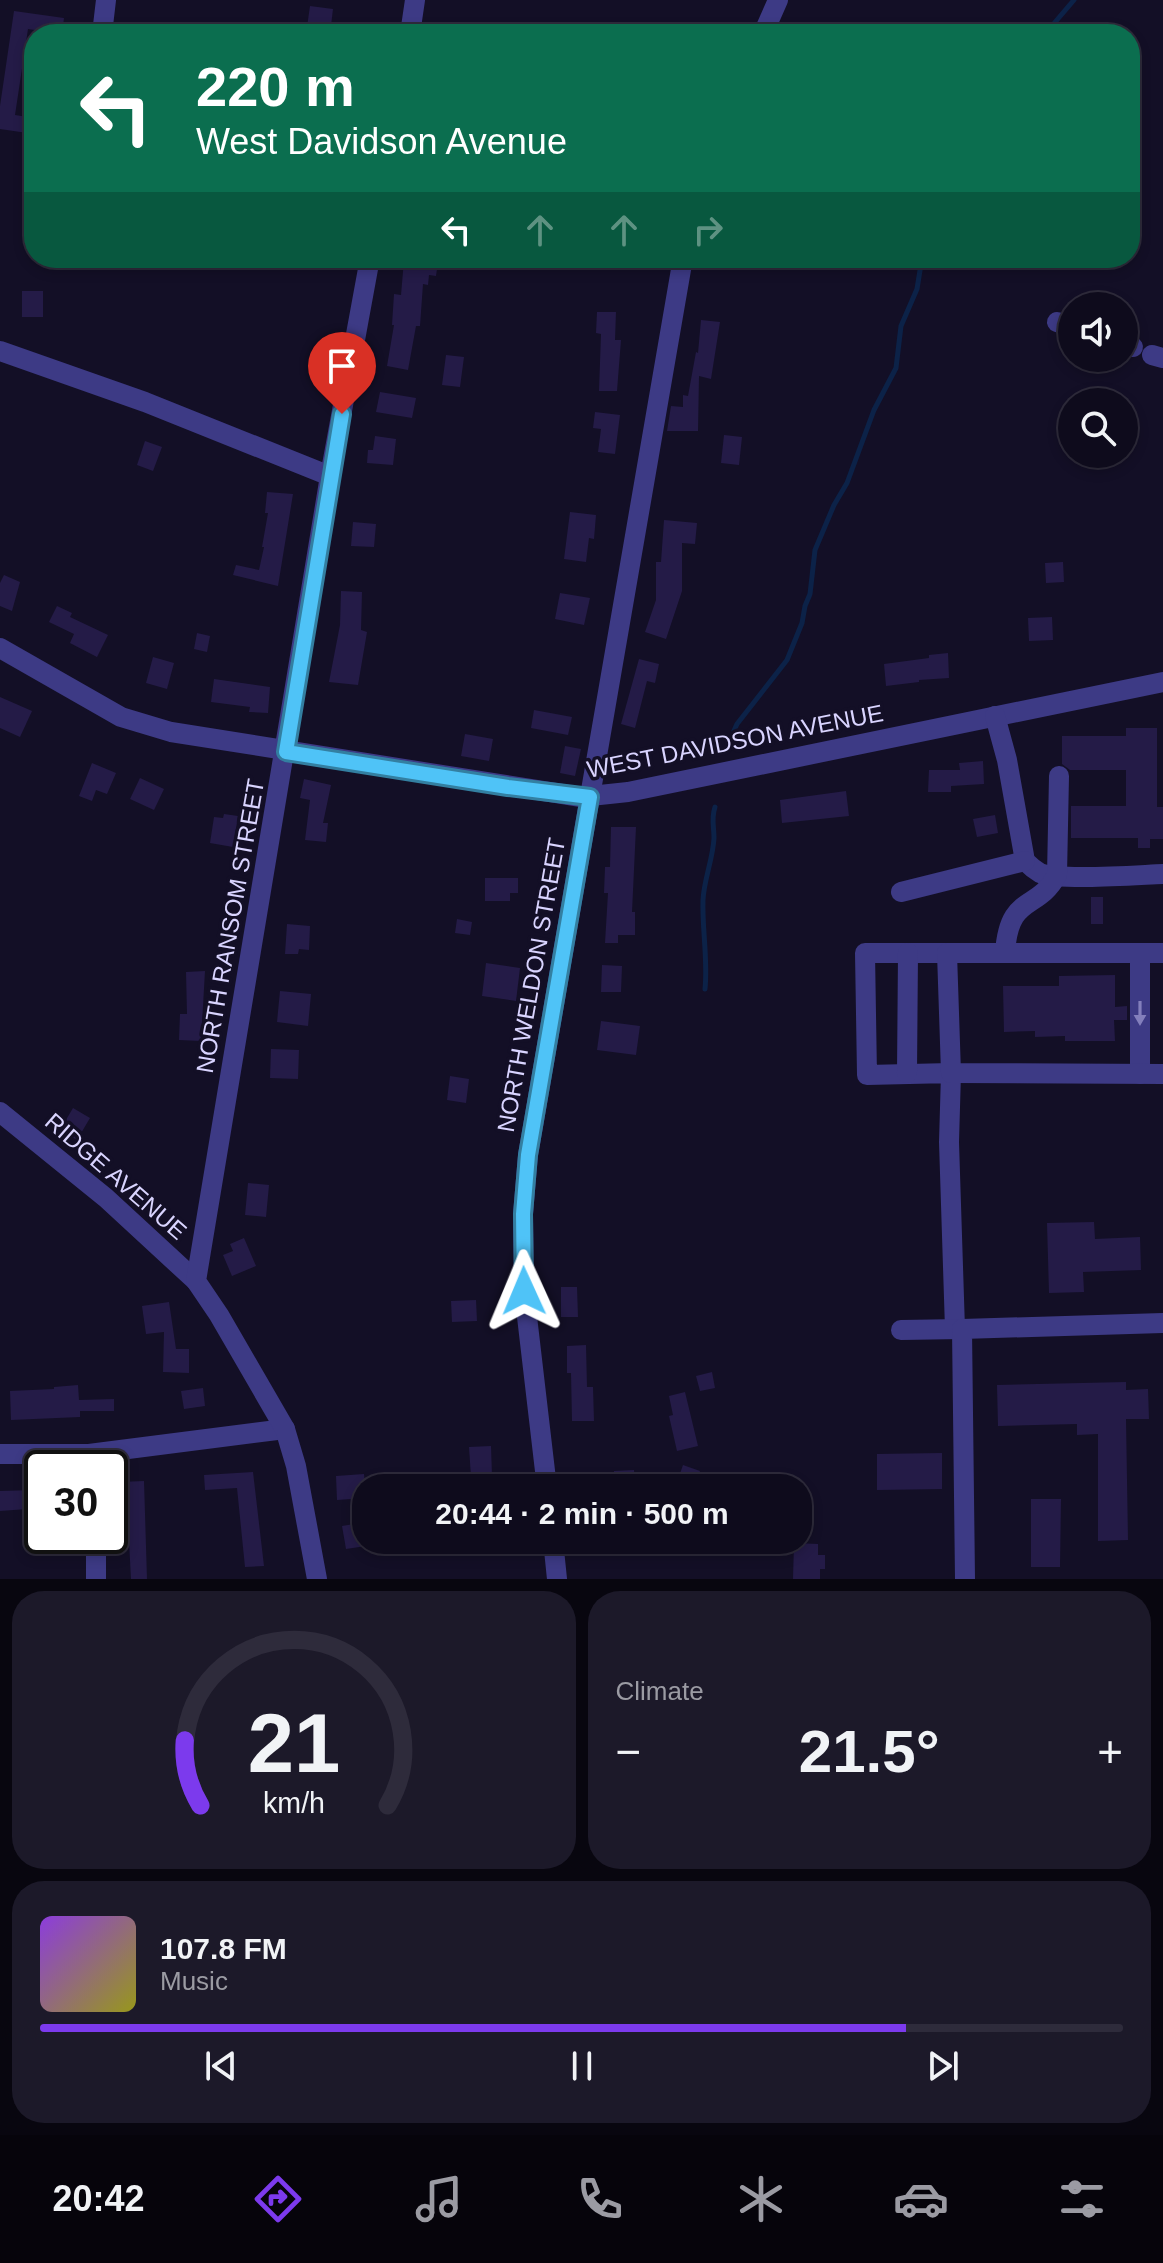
<!DOCTYPE html>
<meta charset="utf-8">
<style>
body{margin:0;font-family:Helvetica,sans-serif;background:#1c1929;color:#f1f3f6;height:100vh;display:flex;flex-direction:column;font-size:30px;white-space:nowrap}
*{box-sizing:border-box;margin:0}
p{font-size:26px;color:#9b9ba3}
.icon{flex:none;width:44px;height:44px;fill:none;stroke:currentColor;stroke-width:2;stroke-linecap:round;stroke-linejoin:round}
.map{position:relative;height:1579px;overflow:hidden}
.details{display:flex;flex-direction:column;gap:12px;padding:12px;background:#08060f;flex:1}
.details>*{flex:none}
.guide{position:absolute;left:24px;top:24px;width:1116px;height:244px;border-radius:32px;box-shadow:0 4px 12px #0003,0 0 0 2px #2e2b3b;background:#0b6e4f;color:#fff;overflow:hidden}
.fabs{position:absolute;left:1058px;top:292px;display:grid;gap:16px}
.fabs a{display:grid;place-items:center;width:80px;height:80px;border-radius:50%;background:#0e0b1c;box-shadow:0 4px 12px #0003,0 0 0 2px #2e2b3b;font-size:40px}
.speed{position:absolute;left:24px;top:1450px;display:flex;gap:16px;font-size:40px;font-weight:700;text-align:center}
.speed>*{display:grid;place-content:center;width:104px;height:104px;border-radius:50%;background:#0e0b1c;box-shadow:0 4px 12px #0003,0 0 0 2px #2e2b3b;line-height:1}
.speed .limit{border:4px solid #111;border-radius:12px;background:#fff;color:#111}
.pin{position:absolute;display:grid;place-items:center;width:68px;height:68px;color:#fff;margin:-82px -34px;border-radius:50% 50% 50% 0;rotate:-45deg;box-shadow:0 0 8px #0007}
.pin .icon{rotate:45deg}
.me{position:absolute;width:88px;margin:-44px;rotate:359deg;stroke-linejoin:round;filter:drop-shadow(0 0 6px #0008)}
.turn{display:flex;align-items:center;gap:28px;height:168px;padding:0 40px;font-size:36px}
.turn .icon{width:104px;height:104px;stroke-width:2.5}
.turn b{display:block;font-size:56px;line-height:68px}
.lanes{display:flex;align-items:center;height:76px;padding:0 40px;background:#0003;justify-content:center;gap:40px;direction:ltr}
.lanes .off{opacity:.35}
.big{font-size:60px;font-weight:700;line-height:1.1}
.details .widget{flex:1;display:flex;flex-direction:column;justify-content:center;gap:12px;min-width:0;padding:0 28px;border-radius:32px;background:#1c1929}
.details .dial{align-items:center;gap:0}
.dial svg{height:208px;overflow:visible;fill:none;stroke:#2e2b3b;stroke-width:7;stroke-linecap:round;text-anchor:middle}
.dial text{fill:#f1f3f6;stroke:none}
.song{display:flex;align-items:center;gap:24px}
.cover{width:96px;height:96px;border-radius:12px;background:linear-gradient(135deg,hsl(270 70% 55%),hsl(60 70% 35%))}
.played{height:8px;border-radius:4px;background:linear-gradient(90deg,#7c3aed 80%,#2e2b3b 80%)}
.keys{display:flex;justify-content:space-around;direction:ltr}
.heat{display:flex;justify-content:space-between;align-items:center;font-size:44px;direction:ltr}
.details .tiles{flex:1;display:grid;gap:12px;grid-template-columns:1fr 1fr}
.widget:last-child{grid-column:span 2}
.trip{position:absolute;left:352px;top:1474px;width:460px;height:80px;border-radius:32px;background:#0e0b1c;box-shadow:0 4px 12px #0003,0 0 0 2px #2e2b3b;font-weight:700;line-height:80px;text-align:center}
.menu{display:flex;height:128px;justify-content:space-around;align-items:center;background:#06040b;color:#9b9ba3}
.menu .icon{width:56px;height:56px}
.menu .current{color:#7c3aed}
.menu b{font-size:36px;color:#f1f3f6}
.map>svg:first-child{display:block}
.lines{fill:none;stroke-linecap:round;stroke-linejoin:round}
.stream{stroke:#0c2248;stroke-width:5}
.building{fill:#241b47}
.minor{stroke:#3d3a85;stroke-width:20}
.oneway{fill:#837fbc}
.route-casing{stroke:#337fa1;stroke-width:20}
.route{stroke:#4fc3f7;stroke-width:14}
.labels{text-anchor:middle;dominant-baseline:central;stroke-width:7;stroke-linejoin:round;paint-order:stroke}
.street-label{font-size:24px;fill:#d9d4ff;stroke:#130f26}
</style>
<div class="map">
<svg width="1163" height="1579" viewBox="0 0 1163 1579">
<rect width="100%" height="100%" fill="#130f26"/>
<g class="lines">
<!-- stream -->
<g class="stream">
<polyline points="1045,34 1074,0"/>
<polyline points="733,733 737,724 787,660 802,623 805,606 810,594 815,550 834,505 847,483 874,410 896,368 901,326 917,289 922,258"/>
<path d="M705,989c3,-30 -3,-59 -2,-89 1,-21 10,-41 11,-62 0,-12 -3,-19 1,-31"/>
</g>
</g>
<!-- building -->
<g class="building">
<polygon points="310,6 333,9 330,34 306,34"/>
<polygon points="14,11 64,18 62,34 28,29 15,115 34,118 34,134 0,129 0,106"/>
<polygon points="404,260 438,262 436,276 429,275 428,285 423,284 420,326 416,326 408,370 387,366 394,325 392,325 394,294 401,295"/>
<rect x="22" y="291" width="21" height="26"/>
<polygon points="597,312 616,312 615,340 621,340 617,391 599,391 601,334 596,333"/>
<polygon points="701,320 720,322 711,379 699,376 698,431 667,431 671,406 683,407 683,395 688,396 696,352 698,353"/>
<polygon points="446,355 464,357 460,387 442,385"/>
<polygon points="380,392 416,398 412,418 376,412"/>
<polygon points="595,412 620,415 615,454 598,452 601,429 593,428"/>
<polygon points="724,435 742,437 739,465 721,463"/>
<polygon points="375,436 396,439 393,465 367,463 368,450 373,450"/>
<polygon points="145,441 162,447 153,471 137,465"/>
<polygon points="267,492 293,494 278,586 233,575 236,565 259,570 264,547 262,547 268,513 265,513"/>
<polygon points="570,512 596,515 594,539 589,538 586,562 564,559"/>
<polygon points="664,520 697,523 695,544 682,543 682,591 666,639 645,632 656,600 656,562 661,562"/>
<polygon points="353,522 376,524 374,547 351,546"/>
<polygon points="1063,562 1064,582 1046,583 1045,563"/>
<polygon points="4,575 20,582 12,611 0,606 0,583"/>
<polygon points="341,591 362,592 361,630 367,632 358,685 329,682 340,625"/>
<polygon points="560,593 590,598 584,625 555,619"/>
<polygon points="57,606 72,613 70,617 108,635 97,657 70,643 74,634 49,622"/>
<polygon points="1052,617 1053,640 1029,641 1028,618"/>
<polygon points="197,633 210,636 207,652 194,649"/>
<polygon points="948,653 949,678 919,680 919,682 886,686 884,664 929,658 929,655"/>
<polygon points="153,657 174,663 167,689 146,683"/>
<polygon points="639,659 659,664 655,683 647,681 635,728 621,724"/>
<polygon points="214,679 270,687 268,713 249,712 250,707 211,702"/>
<polygon points="0,697 32,711 20,737 0,728"/>
<polygon points="534,710 572,717 568,735 531,728"/>
<polygon points="1126,728 1157,728 1157,807 1163,807 1163,839 1150,839 1150,848 1138,848 1138,838 1071,838 1071,806 1126,806 1126,770 1070,770 1062,764 1062,736 1126,736"/>
<polygon points="465,734 493,739 489,761 461,756"/>
<polygon points="565,746 581,749 575,776 560,773"/>
<polygon points="983,761 984,784 951,786 951,792 928,792 929,770 960,770 959,763"/>
<polygon points="92,763 116,773 107,794 96,790 92,801 79,796"/>
<polygon points="140,778 164,789 154,810 130,799"/>
<polygon points="304,779 331,785 323,823 328,823 326,842 305,840 310,800 300,798"/>
<polygon points="846,791 849,816 782,823 780,800"/>
<polygon points="224,814 238,816 233,847 210,843 214,817 223,818"/>
<polygon points="995,815 998,833 977,837 973,819"/>
<polygon points="611,827 636,827 632,912 635,912 635,935 618,935 618,943 605,943 608,893 604,893 605,867 610,867"/>
<polygon points="485,878 518,878 518,893 510,893 510,901 485,901"/>
<rect x="1091" y="897" width="12" height="27"/>
<polygon points="457,919 472,922 470,935 455,933"/>
<polygon points="287,924 310,926 309,950 299,949 298,954 285,954"/>
<polygon points="486,963 520,968 516,1001 482,996"/>
<polygon points="602,965 622,966 621,992 601,992"/>
<polygon points="205,971 201,1041 179,1040 180,1014 187,1014 186,972"/>
<polygon points="1115,975 1115,1007 1127,1006 1127,1020 1114,1020 1115,1041 1065,1041 1065,1036 1035,1037 1035,1031 1004,1032 1003,986 1059,986 1059,976"/>
<polygon points="280,991 311,994 308,1026 277,1022"/>
<polygon points="601,1021 640,1026 636,1055 597,1050"/>
<polygon points="271,1049 299,1050 298,1079 270,1078"/>
<polygon points="450,1076 469,1079 466,1103 447,1100"/>
<polygon points="73,1108 90,1118 77,1140 60,1130"/>
<polygon points="248,1183 269,1185 266,1217 245,1215"/>
<polygon points="1094,1222 1095,1239 1140,1237 1141,1270 1083,1272 1084,1292 1049,1293 1047,1223"/>
<polygon points="244,1238 256,1266 232,1276 223,1255 233,1251 230,1244"/>
<polygon points="561,1287 577,1287 578,1317 561,1317"/>
<polygon points="476,1300 477,1321 452,1322 451,1301"/>
<polygon points="169,1302 176,1349 189,1349 189,1373 163,1372 164,1332 146,1334 142,1306"/>
<polygon points="586,1345 587,1387 593,1387 594,1421 572,1421 571,1373 567,1373 567,1346"/>
<polygon points="712,1372 715,1388 700,1391 696,1376"/>
<polygon points="1126,1382 1126,1390 1148,1389 1149,1419 1126,1419 1128,1540 1098,1541 1098,1434 1077,1435 1077,1424 998,1426 997,1385"/>
<polygon points="78,1385 79,1400 114,1399 114,1411 80,1411 80,1417 11,1420 10,1391 54,1389 54,1387"/>
<polygon points="203,1388 205,1406 184,1409 181,1391"/>
<polygon points="685,1392 698,1446 677,1451 669,1416 673,1415 669,1396"/>
<polygon points="491,1446 492,1476 471,1477 469,1447"/>
<polygon points="942,1453 942,1489 877,1490 877,1454"/>
<polygon points="683,1465 700,1471 694,1488 675,1488"/>
<polygon points="634,1470 635,1488 614,1488 614,1471"/>
<polygon points="253,1472 264,1566 245,1567 237,1488 205,1490 204,1475"/>
<polygon points="364,1474 366,1498 337,1500 336,1476"/>
<polygon points="144,1481 147,1579 131,1579 129,1541 126,1541 120,1482"/>
<polygon points="35,1490 36,1501 42,1501 42,1523 27,1524 27,1509 0,1511 0,1491"/>
<polygon points="1031,1499 1061,1499 1060,1567 1031,1567"/>
<polygon points="366,1522 366,1546 346,1549 342,1526"/>
<polygon points="794,1543 818,1544 818,1555 825,1555 825,1569 820,1569 820,1579 793,1579"/>
</g>
<g class="lines">
<!-- minor -->
<g class="minor">
<polyline points="102,34 106,0"/>
<polyline points="410,34 415,0"/>
<polyline points="763,34 778,0"/>
<polyline points="1057,322 1072,327"/>
<polyline points="1124,344 1133,347"/>
<polyline points="0,351 145,402 330,476"/>
<polyline points="1152,355 1163,358"/>
<polyline points="0,648 121,717 171,732 581,797 628,792 1163,682"/>
<path d="M995,716l12,44 18,101c4,4 10,9 15,12 20,8 97,2 123,1"/>
<polyline points="901,892 1025,861"/>
<polyline points="947,953 865,953 867,1075 951,1073 949,1142 955,1329"/>
<path d="M1005,953c4,-60 32,-41 52,-78l2,-99"/>
<polyline points="1140,953 1140,1074"/>
<polyline points="1163,953 947,953 951,1073 1163,1074"/>
<polyline points="907,1073 908,953"/>
<polyline points="0,1112 106,1198 196,1281"/>
<polyline points="901,1330 962,1329"/>
<polyline points="0,1454 89,1454 285,1429"/>
<polyline points="547,1488 524,1291 523,1214 528,1155 683,258"/>
<polyline points="96,1536 96,1579"/>
<polyline points="553,1540 557,1579"/>
<polyline points="317,1579 296,1466 285,1429 219,1315 196,1281 330,476 370,258"/>
<polyline points="965,1579 962,1329 1163,1323"/>
</g>
</g>
<!-- one-way arrows -->
<defs><path id="oneway-solid" d="M-6-.8H1V-3.2L6.5 0L1 3.2V.8H-6Z" transform="scale(2)"/></defs>
<use class="oneway" href="#oneway-solid" transform="translate(1140 1013) rotate(90)"/>
<g class="lines">
<defs>
<polyline id="route" points="342,414 286,752 508,787 590,797 528,1155 523,1214 524,1291"/>
</defs>
<!-- route casing -->
<use href="#route" class="route-casing"/>
<!-- route -->
<use href="#route" class="route"/>
</g>
<g class="labels">
<!-- street labels -->
<g class="street-label">
<text transform="translate(735 741) rotate(-11)">WEST DAVIDSON AVENUE</text>
<text transform="translate(230 926) rotate(-80)">NORTH RANSOM STREET</text>
<text transform="translate(531 985) rotate(-80)">NORTH WELDON STREET</text>
<text transform="translate(116 1176) rotate(41)">RIDGE AVENUE</text>
</g>
</g>
</svg>
<div class="fabs">
<a><svg class="icon" aria-label="sound" viewBox="0 0 24 24"><path d="M4 9h4l5-4v14l-5-4H4zM17 9q2 3 0 6"/></svg></a>
<a><svg class="icon" aria-label="search" viewBox="0 0 24 24"><circle cx="10" cy="10" r="6"/><path d="M15 15l6 6"/></svg></a>
</div>
<div class="speed"><div class="limit">30</div></div>
<div class="pin" style="left:342px;top:414px;background:#d93025"><svg class="icon" aria-label="arrive" viewBox="0 0 24 24"><path d="M6 21V4h12l-3 4 3 4H6"/></svg></div>
<svg class="me" style="left:524px;top:1291px" viewBox="-20 -20 40 40"><path d="M0-17L14 15 0 8-14 15z" fill="#4fc3f7" stroke="#fff" stroke-width="4"/></svg>
<div class="trip">20:44 · 2 min · 500 m</div>
<div class="guide">
<div class="turn"><svg class="icon" aria-label="left" viewBox="0 0 24 24"><path d="M17 20v-9H6M10 6l-5 5 5 5"/></svg><div><b>220 m</b>West Davidson Avenue</div></div>
<div class="lanes"><svg class="icon" aria-label="left" viewBox="0 0 24 24"><path d="M17 20v-9H6M10 6l-5 5 5 5"/></svg><svg class="icon off" aria-label="ahead" viewBox="0 0 24 24"><path d="M12 20V5M6 11l6-6 6 6"/></svg><svg class="icon off" aria-label="ahead" viewBox="0 0 24 24"><path d="M12 20V5M6 11l6-6 6 6"/></svg><svg class="icon off" aria-label="right" viewBox="0 0 24 24"><path d="M7 20v-9h11M14 6l5 5-5 5"/></svg></div>
</div>
</div>
<section class="details">
<div class="tiles">
<div class="widget dial"><svg viewBox="0 0 100 80">
<path d="M14 69A42 42 0 1 1 86 69"/>
<path d="M14 69A42 42 0 0 1 8 44" stroke="#7c3aed"/>
<text x="50" y="56" font-size="32" font-weight="700">21</text>
<text x="50" y="72" font-size="11">km/h</text>
</svg></div>
<div class="widget"><p>Climate</p>
<div class="heat"><a>−</a><b class="big">21.5°</b><a>+</a></div>
</div>
<div class="widget">
<div class="song"><i class="cover"></i><div><b>107.8 FM</b><p>Music</p></div></div>
<div class="played"></div>
<div class="keys"><svg class="icon" aria-label="previous" viewBox="0 0 24 24"><path d="M18 5L8 12l10 7zM5 5v14"/></svg><svg class="icon" aria-label="pause" viewBox="0 0 24 24"><path d="M8 5v14M16 5v14"/></svg><svg class="icon" aria-label="next" viewBox="0 0 24 24"><path d="M6 5l10 7-10 7zM19 5v14"/></svg></div>
</div>
</div>
</section>
<nav class="menu">
<b>20:42</b>
<svg class="icon current" aria-label="directions" viewBox="0 0 24 24"><path d="M12 3l9 9-9 9-9-9zM9 14v-3h6M13 9l2 2-2 2"/></svg>
<svg class="icon" aria-label="music" viewBox="0 0 24 24"><path d="M9 18V5l10-2v13"/><circle cx="6" cy="18" r="3"/><circle cx="16" cy="16" r="3"/></svg>
<svg class="icon" aria-label="phone" viewBox="0 0 24 24"><path d="M5 4h4l2 5-3 2q2 4 5 5l2-3 5 2v4C11 20 4 13 5 4z"/></svg>
<svg class="icon" aria-label="climate" viewBox="0 0 24 24"><path d="M12 3v18M4 7l16 10M4 17L20 7"/></svg>
<svg class="icon" aria-label="car" viewBox="0 0 24 24"><path d="M5 17H2v-5l4-1 3-4h7l3 4 3 1v5h-3M9 17h6M6 11h13"/><circle cx="7" cy="17" r="2"/><circle cx="17" cy="17" r="2"/></svg>
<svg class="icon" aria-label="filters" viewBox="0 0 24 24"><path d="M4 7h16M4 17h16"/><circle cx="9" cy="7" r="2"/><circle cx="15" cy="17" r="2"/></svg>
</nav>
